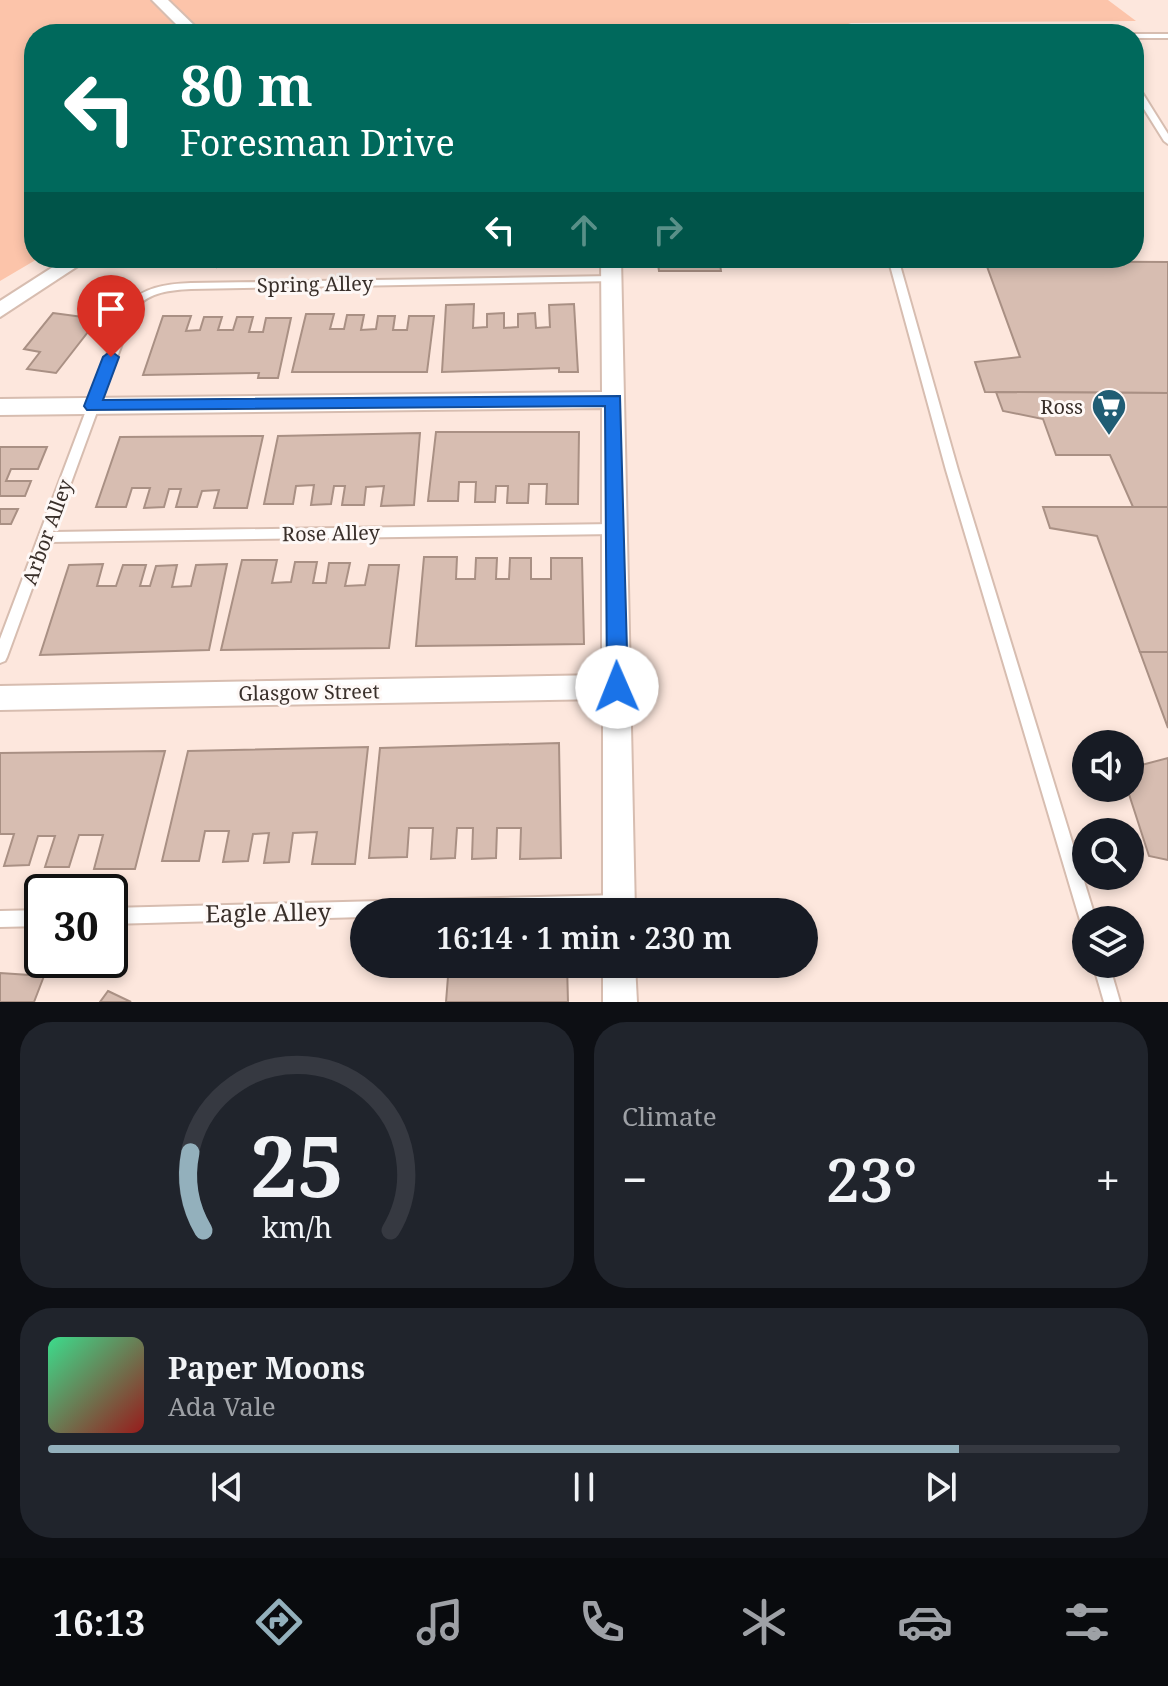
<!DOCTYPE html>
<meta charset="utf-8">
<style>
body{margin:0;font-family:"Noto Serif",serif;background:#20242c;color:#f1f3f6;height:100vh;display:flex;flex-direction:column;font-size:30px;white-space:nowrap}
*{box-sizing:border-box;margin:0}
p{font-size:26px;color:#9ea1a6}
.icon{flex:none;width:44px;height:44px;fill:none;stroke:currentColor;stroke-width:2;stroke-linecap:round;stroke-linejoin:round}
.map{position:relative;height:1002px;overflow:hidden}
.side{display:flex;flex-direction:column;gap:20px;padding:20px;background:#0d0f14;flex:1}
.side>*{flex:none}
.guide{position:absolute;left:24px;top:24px;width:1120px;height:244px;border-radius:32px;box-shadow:0 4px 12px #0003;background:#00695c;color:#fff;overflow:hidden}
.fabs{position:absolute;left:1072px;top:730px;display:grid;gap:16px}
.fabs a{display:grid;place-items:center;width:72px;height:72px;border-radius:50%;background:#171b24;box-shadow:0 4px 12px #0003;font-size:40px}
.speed{position:absolute;left:24px;top:874px;display:flex;gap:16px;font-size:40px;font-weight:700;text-align:center}
.speed>*{display:grid;place-content:center;width:104px;height:104px;border-radius:50%;background:#171b24;box-shadow:0 4px 12px #0003;line-height:1}
.speed .limit{border:4px solid #111;border-radius:12px;background:#fff;color:#111}
.pin{position:absolute;display:grid;place-items:center;width:68px;height:68px;color:#fff;margin:-82px -34px;border-radius:50% 50% 50% 0;rotate:-45deg;box-shadow:0 0 8px #0007}
.pin .icon{rotate:45deg}
.me{position:absolute;width:88px;margin:-44px;rotate:359deg;stroke-linejoin:round;filter:drop-shadow(0 0 6px #0008)}
.turn{display:flex;align-items:center;gap:28px;height:168px;padding:0 24px;font-size:36px}
.turn .icon{width:104px;height:104px;stroke-width:2.5}
.turn b{display:block;font-size:56px;line-height:68px}
.lanes{display:flex;align-items:center;height:76px;padding:0 24px;background:#0003;justify-content:center;gap:40px;direction:ltr}
.lanes .off{opacity:.35}
.big{font-size:60px;font-weight:600;line-height:1.1}
.side .widget{flex:1;display:flex;flex-direction:column;justify-content:center;gap:12px;min-width:0;padding:0 28px;border-radius:32px;background:#20242c}
.side .dial{align-items:center;gap:0}
.dial svg{height:208px;overflow:visible;fill:none;stroke:#363941;stroke-width:7;stroke-linecap:round;text-anchor:middle}
.dial text{fill:#f1f3f6;stroke:none}
.song{display:flex;align-items:center;gap:24px}
.cover{width:96px;height:96px;border-radius:12px;background:linear-gradient(135deg,hsl(150 70% 55%),hsl(0 70% 35%))}
.played{height:8px;border-radius:4px;background:linear-gradient(90deg,#93b0bc 85%,#363941 85%)}
.keys{display:flex;justify-content:space-around;direction:ltr}
.heat{display:flex;justify-content:space-between;align-items:center;font-size:44px;direction:ltr}
.side .tiles{flex:1;display:grid;gap:20px;grid-template-columns:1fr 1fr}
.widget:last-child{grid-column:span 2}
.trip{position:absolute;left:350px;top:898px;width:468px;height:80px;border-radius:40px;background:#171b24;box-shadow:0 4px 12px #0003;font-weight:600;line-height:80px;text-align:center}
.menu{display:flex;height:128px;justify-content:space-around;align-items:center;background:#090b0e;color:#9ea1a6}
.menu .icon{width:56px;height:56px}
.menu .selected{color:#93b0bc}
.menu b{font-size:36px;color:#f1f3f6}
.map>svg:first-child{display:block}
.green{fill:#fcc4aa}
.building{fill:#d7bdb1;stroke:#a99084;stroke-width:2}
.lines{fill:none;stroke-linecap:round;stroke-linejoin:round}
.lane-casing{stroke:#d7bdb0;stroke-width:4}
.street-casing{stroke:#d7bdb0;stroke-width:4}
.lane{fill:#fff;fill-rule:evenodd}
.street{fill:#fff;fill-rule:evenodd}
.route{fill:#1a73e8;stroke:#114b97;stroke-width:2}
.labels{text-anchor:middle;dominant-baseline:central;stroke-width:6;stroke-linejoin:round;paint-order:stroke}
.street-label{font-size:20px;fill:#392f2a;stroke:#fef8f6}
.poi-label{font-size:20px;fill:#392f2a;stroke:#fef8f6;text-anchor:end}
.near-street-label{font-size:24px;fill:#392f2a;stroke:#fef8f6}
</style>
<div class="map">
<svg width="1168" height="1002" viewBox="0 0 1168 1002">
<rect width="100%" height="100%" fill="#fde7dd"/>
<!-- green -->
<polygon class="green" points="0,0 1108,0 1136,21 851,23 822,34 34,34 34,258 39,258 0,281"/>
<!-- building -->
<g class="building">
<polygon points="215,258 261,258 217,267"/>
<polygon points="657,258 719,258 721,271 659,271"/>
<polygon points="985,261 1168,262 1168,393 985,392 975,362 1020,357"/>
<polygon points="474,304 473,328 487,327 487,314 504,313 504,328 518,327 518,314 535,313 536,328 550,327 549,305 574,304 578,372 559,372 559,368 442,372 446,305"/>
<polygon points="53,313 98,319 56,373 27,369 40,352 24,349"/>
<polygon points="306,314 334,314 330,329 344,329 347,315 364,315 361,330 376,329 378,316 395,316 393,330 407,330 409,316 434,316 427,372 292,372"/>
<polygon points="163,316 191,316 186,331 200,330 204,317 222,317 218,330 233,330 237,317 253,317 249,332 263,332 266,318 291,318 278,378 258,378 259,373 143,375"/>
<polygon points="996,392 1168,393 1168,507 1133,507 1110,455 1056,455 1043,419 1003,411"/>
<polygon points="436,432 579,432 578,504 546,504 547,484 529,484 528,503 507,503 508,486 496,486 495,502 475,502 476,482 459,482 458,501 428,501"/>
<polygon points="420,433 414,505 381,506 384,486 366,487 364,505 342,505 345,486 334,486 331,504 311,505 314,485 296,486 293,504 264,504 278,436"/>
<polygon points="263,436 247,508 214,508 219,490 202,491 197,507 176,507 181,489 169,489 164,507 144,508 150,488 132,488 126,507 96,507 120,437"/>
<polygon points="0,447 47,447 38,469 11,469 6,481 31,481 25,496 0,496"/>
<polygon points="1043,507 1168,507 1168,652 1140,652 1097,536 1050,528"/>
<polygon points="0,509 18,509 11,524 0,524"/>
<polygon points="424,557 457,557 456,579 475,579 476,558 497,558 496,579 509,579 510,558 531,558 531,579 551,579 551,558 582,558 584,644 416,646"/>
<polygon points="242,560 277,560 272,583 291,582 295,562 317,562 313,583 326,583 329,563 350,563 345,586 365,585 369,565 399,565 389,648 221,650"/>
<polygon points="103,564 97,586 116,586 123,565 146,565 140,586 150,586 156,566 177,565 172,587 191,586 196,565 227,564 209,650 40,655 69,565"/>
<polygon points="1140,652 1168,652 1168,728"/>
<polygon points="559,743 561,858 520,859 521,828 497,828 496,858 472,859 473,828 457,828 455,858 431,859 433,828 409,828 407,857 369,858 380,748"/>
<polygon points="368,747 355,864 312,864 317,832 293,833 289,862 264,863 269,833 253,834 248,861 223,862 229,831 205,831 199,861 162,861 188,751"/>
<polygon points="165,751 135,869 94,869 103,835 79,835 69,867 45,867 55,836 38,836 29,865 4,866 14,834 0,834 0,753"/>
<polygon points="1168,758 1168,860 1149,856 1127,788 1130,788 1130,768"/>
<polygon points="449,964 567,964 568,1002 446,1002"/>
<polygon points="0,973 44,976 34,1002 0,1002"/>
<polygon points="108,991 131,1002 100,1002"/>
</g>
<g class="lines">
<defs>
<g id="lane">
<polygon points="1133,34 1168,34 1168,38 1134,38"/>
<polygon points="1134,84 1138,86 1168,134 1168,144 1164,141 1134,93"/>
<polygon points="888,258 898,258 958,470 1096,920 1086,920 1086,927 1082,926 1080,920 946,470"/>
<path d="M612,276l4,1v4l-425,8c-21,1 -41,3 -56,19l-82,224 562,-8 4,2 2,3 -2,3 -4,2 -566,8 -42,115 -2,4 -5,2v-24l125,-332c17,-20 41,-23 66,-24z"/>
<polygon points="619,895 625,897 627,903 625,909 619,911 364,912 364,917 110,924 110,908"/>
<polygon points="42,910 42,926 0,927 0,911"/>
<polygon points="1093,964 1109,964 1120,1002 1104,1002"/>
</g>
<g id="street">
<polygon points="152,0 168,0 203,34 186,34"/>
<polygon points="67,258 90,258 0,317 0,301"/>
<polygon points="601,258 621,258 635,912 603,912 603,699 0,710 0,686 602,675 602,408 0,415 0,399 602,392"/>
<polygon points="603,964 635,964 637,1002 603,1002"/>
</g>
</defs>
<!-- lane casing -->
<use href="#lane" class="lane-casing"/>
<!-- street casing -->
<use href="#street" class="street-casing"/>
<!-- lane -->
<use href="#lane" class="lane"/>
<!-- street -->
<use href="#street" class="street"/>
</g>
<!-- route -->
<polygon class="route" points="111,351 119,357 103,400 620,396 628,687 625,693 610,693 607,687 605,406 87,410 84,406 103,357"/>
<!-- icons -->
<defs>
<symbol id="supermarket-pin" viewBox="-11 -11 22 30"><path d="M0 17L-7.5 6A9.5 9.5 0 1 1 7.5 6Z" fill="#205d74" stroke="#fef8f6"/><path d="M-6-5.5h2.5l.6 2H6L4.5 2H-2.5L-4.4-4H-6ZM-1.5 3.2a1.3 1.3 0 1 0 .1 0ZM3 3.2a1.3 1.3 0 1 0 .1 0Z" fill="#fff"/></symbol>
</defs>
<g fill-rule="evenodd">
<use href="#supermarket-pin" x="1089" y="386" width="40" height="54"/>
</g>
<g class="labels">
<!-- street labels -->
<g class="street-label">
<text transform="translate(315 284) rotate(-1)">Spring Alley</text>
<text transform="translate(47 532) rotate(-70)">Arbor Alley</text>
<text transform="translate(331 533) rotate(-1)">Rose Alley</text>
<text transform="translate(309 692) rotate(-1)">Glasgow Street</text>
</g>
<!-- poi labels -->
<g class="poi-label">
<text x="1083" y="406">Ross</text>
</g>
<!-- near-street labels -->
<g class="near-street-label">
<text transform="translate(268 912) rotate(-1)">Eagle Alley</text>
</g>
</g>
</svg>
<div class="fabs">
<a><svg class="icon" aria-label="sound" viewBox="0 0 24 24"><path d="M4 9h4l5-4v14l-5-4H4zM17 9q2 3 0 6"/></svg></a>
<a><svg class="icon" aria-label="search" viewBox="0 0 24 24"><circle cx="10" cy="10" r="6"/><path d="M15 15l6 6"/></svg></a>
<a><svg class="icon" aria-label="layers" viewBox="0 0 24 24"><path d="M12 4l9 5-9 5-9-5zM3 14l9 5 9-5"/></svg></a>
</div>
<div class="speed"><div class="limit">30</div></div>
<div class="pin" style="left:111px;top:357px;background:#d93025"><svg class="icon" aria-label="arrive" viewBox="0 0 24 24"><path d="M6 21V4h12l-3 4 3 4H6"/></svg></div>
<svg class="me" style="left:617px;top:687px" viewBox="-20 -20 40 40"><circle r="19" fill="#fff"/><path d="M0-13L10 11 0 6-10 11z" fill="#1a73e8"/></svg>
<div class="trip">16:14 · 1 min · 230 m</div>
<div class="guide">
<div class="turn"><svg class="icon" aria-label="left" viewBox="0 0 24 24"><path d="M17 20v-9H6M10 6l-5 5 5 5"/></svg><div><b>80 m</b>Foresman Drive</div></div>
<div class="lanes"><svg class="icon" aria-label="left" viewBox="0 0 24 24"><path d="M17 20v-9H6M10 6l-5 5 5 5"/></svg><svg class="icon off" aria-label="ahead" viewBox="0 0 24 24"><path d="M12 20V5M6 11l6-6 6 6"/></svg><svg class="icon off" aria-label="right" viewBox="0 0 24 24"><path d="M7 20v-9h11M14 6l5 5-5 5"/></svg></div>
</div>
</div>
<section class="side">
<div class="tiles">
<div class="widget dial"><svg viewBox="0 0 100 80">
<path d="M14 69A42 42 0 1 1 86 69"/>
<path d="M14 69A42 42 0 0 1 9 39" stroke="#93b0bc"/>
<text x="50" y="56" font-size="32" font-weight="700">25</text>
<text x="50" y="72" font-size="11">km/h</text>
</svg></div>
<div class="widget"><p>Climate</p>
<div class="heat"><a>−</a><b class="big">23°</b><a>+</a></div>
</div>
<div class="widget">
<div class="song"><i class="cover"></i><div><b>Paper Moons</b><p>Ada Vale</p></div></div>
<div class="played"></div>
<div class="keys"><svg class="icon" aria-label="previous" viewBox="0 0 24 24"><path d="M18 5L8 12l10 7zM5 5v14"/></svg><svg class="icon" aria-label="pause" viewBox="0 0 24 24"><path d="M8 5v14M16 5v14"/></svg><svg class="icon" aria-label="next" viewBox="0 0 24 24"><path d="M6 5l10 7-10 7zM19 5v14"/></svg></div>
</div>
</div>
</section>
<nav class="menu">
<b>16:13</b>
<svg class="icon selected" aria-label="directions" viewBox="0 0 24 24"><path d="M12 3l9 9-9 9-9-9zM9 14v-3h6M13 9l2 2-2 2"/></svg>
<svg class="icon" aria-label="music" viewBox="0 0 24 24"><path d="M9 18V5l10-2v13"/><circle cx="6" cy="18" r="3"/><circle cx="16" cy="16" r="3"/></svg>
<svg class="icon" aria-label="phone" viewBox="0 0 24 24"><path d="M5 4h4l2 5-3 2q2 4 5 5l2-3 5 2v4C11 20 4 13 5 4z"/></svg>
<svg class="icon" aria-label="climate" viewBox="0 0 24 24"><path d="M12 3v18M4 7l16 10M4 17L20 7"/></svg>
<svg class="icon" aria-label="car" viewBox="0 0 24 24"><path d="M5 17H2v-5l4-1 3-4h7l3 4 3 1v5h-3M9 17h6M6 11h13"/><circle cx="7" cy="17" r="2"/><circle cx="17" cy="17" r="2"/></svg>
<svg class="icon" aria-label="filters" viewBox="0 0 24 24"><path d="M4 7h16M4 17h16"/><circle cx="9" cy="7" r="2"/><circle cx="15" cy="17" r="2"/></svg>
</nav>
